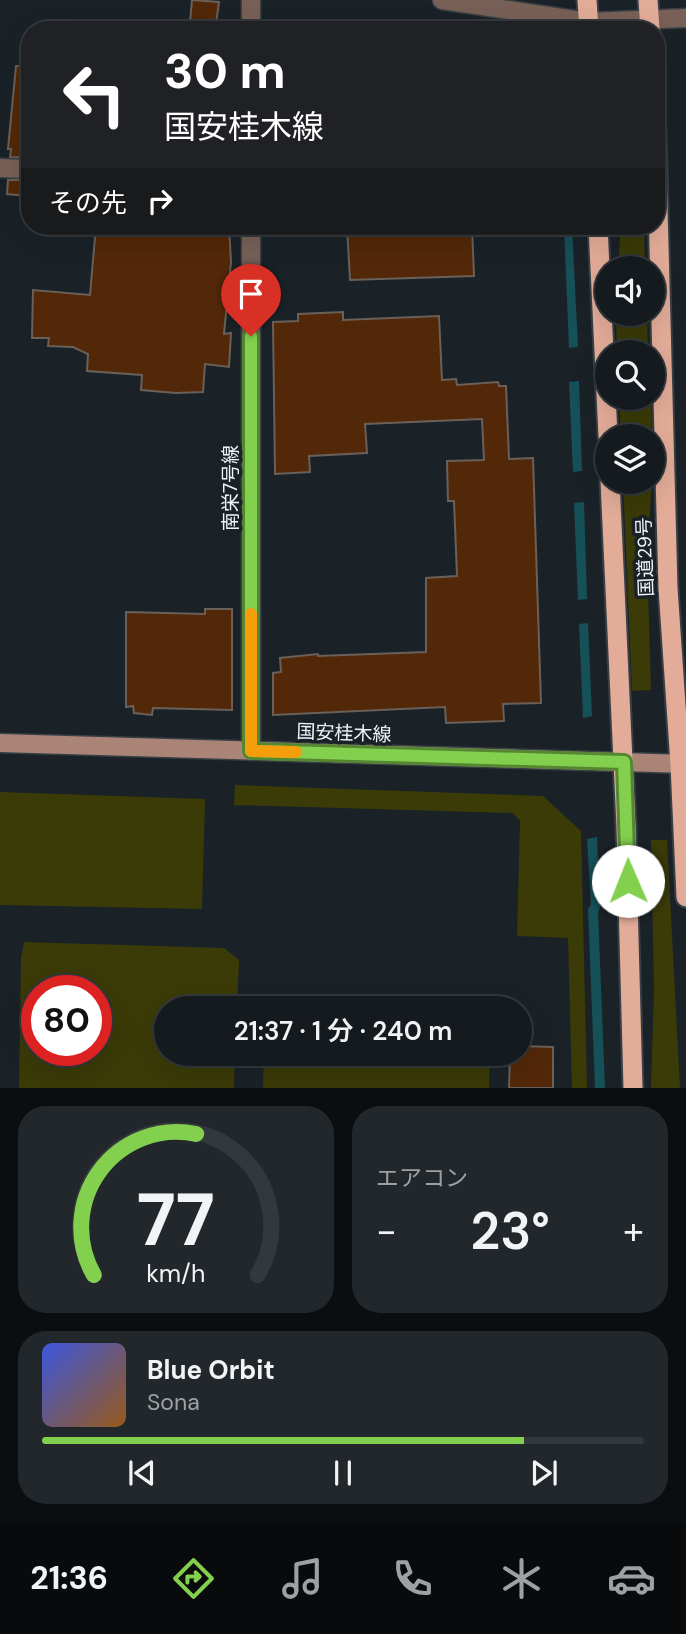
<!DOCTYPE html>
<html lang="ja">
<meta charset="utf-8">
<style>
body{margin:0;font-family:"DM Sans","Noto Sans JP",sans-serif;background:#21272b;color:#f1f3f6;height:100vh;display:flex;flex-direction:column;font-size:26px;white-space:nowrap}
*{box-sizing:border-box;margin:0}
p{font-size:23px;color:#9da1a4}
.icon{flex:none;width:38px;height:38px;fill:none;stroke:currentColor;stroke-width:2;stroke-linecap:round;stroke-linejoin:round}
.map{position:relative;height:1088px;overflow:hidden}
.side{display:flex;flex-direction:column;gap:18px;padding:18px;background:#0b0e10;flex:1}
.side>*{flex:none}
.top-card{position:absolute;left:21px;top:21px;width:644px;height:214px;border-radius:28px;box-shadow:0 7px 28px #0002,0 0 0 2px #33383c;background:#202124;color:#fff;overflow:hidden}
.controls{position:absolute;left:595px;top:256px;display:grid;gap:14px}
.controls a{display:grid;place-items:center;width:70px;height:70px;border-radius:50%;background:#141a1e;box-shadow:0 7px 28px #0002,0 0 0 2px #33383c;font-size:35px}
.speed{position:absolute;left:21px;top:975px;display:flex;gap:14px;font-size:35px;font-weight:700;text-align:center}
.speed>*{display:grid;place-content:center;width:91px;height:91px;border-radius:50%;background:#141a1e;box-shadow:0 7px 28px #0002,0 0 0 2px #33383c;line-height:1}
.speed .limit{border:10px solid #d22;background:#fff;color:#111}
.pin{position:absolute;display:grid;place-items:center;width:60px;height:60px;color:#fff;margin:-72px -30px;border-radius:50% 50% 50% 0;rotate:-45deg;box-shadow:0 0 7px #0007}
.pin .icon{rotate:45deg}
.me{position:absolute;width:77px;margin:-38px;rotate:359deg;stroke-linejoin:round;filter:drop-shadow(0 0 5px #0008)}
.turn{display:flex;align-items:center;gap:24px;height:147px;padding:0 28px;font-size:32px}
.turn .icon{width:91px;height:91px;stroke-width:2.5}
.turn b{display:block;font-size:49px;line-height:60px}
.then{display:flex;align-items:center;height:66px;padding:0 28px;background:#0003;gap:14px;font-size:26px}
.big{font-size:52px;font-weight:600;line-height:1.1}
.side .tile{flex:1;display:flex;flex-direction:column;justify-content:center;gap:10px;min-width:0;padding:0 24px;border-radius:28px;background:#21272b}
.side .dial{align-items:center;gap:0}
.dial svg{height:182px;overflow:visible;fill:none;stroke:#33383c;stroke-width:7;stroke-linecap:round;text-anchor:middle}
.dial text{fill:#f1f3f6;stroke:none}
.song{display:flex;align-items:center;gap:21px}
.cover{width:84px;height:84px;border-radius:10px;background:linear-gradient(135deg,hsl(230 70% 55%),hsl(30 70% 35%))}
.played{height:7px;border-radius:4px;background:linear-gradient(90deg,#83d04e 80%,#33383c 80%)}
.keys{display:flex;justify-content:space-around;direction:ltr}
.heat{display:flex;justify-content:space-between;align-items:center;font-size:38px;direction:ltr}
.side .tiles{flex:1;display:grid;gap:18px;grid-template-columns:1fr 1fr}
.tile:last-child{grid-column:span 2}
.trip{position:absolute;left:154px;top:996px;width:378px;height:70px;border-radius:35px;background:#141a1e;box-shadow:0 7px 28px #0002,0 0 0 2px #33383c;font-weight:600;line-height:70px;text-align:center}
.tabs{display:flex;height:112px;justify-content:space-around;align-items:center;background:#080a0c;color:#9da1a4}
.tabs .icon{width:49px;height:49px}
.tabs .selected{color:#83d04e}
.tabs b{font-size:32px;color:#f1f3f6}
.map>svg:first-child{display:block}
.green{fill:#3a3b07;fill-rule:evenodd}
.water{fill:#165159}
.building{fill:#522808;stroke:#6a605a;stroke-width:2}
.lines{fill:none;stroke-linecap:round;stroke-linejoin:round}
.minor-casing{stroke:#383f45;stroke-width:21}
.secondary-casing{stroke:#383f45;stroke-width:21}
.trunk-casing{stroke:#383f45;stroke-width:23}
.minor{stroke:#786057;stroke-width:18}
.secondary{stroke:#aa8476;stroke-width:18}
.trunk{stroke:#e2ac98;stroke-width:19}
.route-casing{stroke:#558733;stroke-width:18}
.route{stroke:#83d04e;stroke-width:12}
.slow{stroke:#f59e0b;stroke-width:12}
.labels{text-anchor:middle;dominant-baseline:central;stroke-width:7;stroke-linejoin:round;paint-order:stroke}
.street-label{font-size:19px;fill:#eef4f8;stroke:#1a2228}
</style>
<div class="map">
<svg width="686" height="1088" viewBox="0 0 686 1088">
<rect width="100%" height="100%" fill="#1a2228"/>
<!-- green -->
<g class="green">
<polygon points="621,226 638,226 644,231 645,268 618,268"/>
<polygon points="616,313 647,313 648,352 617,352"/>
<polygon points="619,397 651,397 652,436 621,436"/>
<polygon points="623,481 652,481 647,555 651,690 632,691"/>
<polygon points="235,785 543,796 581,831 587,1088 572,1088 568,938 517,936 520,821 513,813 234,805"/>
<polygon points="0,792 205,799 202,909 0,905"/>
<polygon points="651,840 667,840 680,1088 651,1088 654,989"/>
<path d="M24,942l200,6 15,12 -2,48h-71v46h69l-1,34h-215l2,-130zM37,990h59v60h-59z"/>
<polygon points="264,1054 490,1054 489,1088 263,1088"/>
</g>
<!-- water -->
<g class="water">
<polygon points="564,226 572,226 578,347 569,348"/>
<polygon points="579,381 582,471 573,472 569,382"/>
<polygon points="584,502 587,599 578,600 574,503"/>
<polygon points="588,623 592,716 583,718 579,624"/>
<polygon points="597,837 600,908 598,912 605,1088 595,1088 588,909 591,905 587,839"/>
</g>
<!-- building -->
<g class="building">
<polygon points="192,0 219,2 216,24 190,22"/>
<polygon points="16,66 30,66 30,158 10,157 11,149 8,149"/>
<polygon points="8,180 28,180 27,196 7,194"/>
<polygon points="96,226 229,226 231,262 224,334 231,333 229,367 205,364 203,392 176,393 141,390 142,375 87,371 88,354 73,347 48,346 49,338 32,338 33,290 90,295"/>
<polygon points="347,226 472,226 474,276 350,280"/>
<polygon points="343,312 343,320 439,316 442,380 456,379 457,385 498,382 499,386 506,386 509,459 533,458 541,703 503,704 504,721 446,723 445,707 273,715 273,673 281,672 280,658 318,654 318,656 426,652 426,578 457,576 454,501 448,501 447,461 484,460 482,419 365,424 367,453 309,456 310,472 275,474 273,322 298,321 298,314"/>
<polygon points="205,609 232,609 232,710 153,708 152,715 134,713 133,706 126,707 126,612 205,614"/>
<polygon points="520,1046 553,1047 553,1088 509,1088 510,1054 520,1054"/>
</g>
<g class="lines">
<defs>
<g id="minor">
<polyline points="251,0 251,30"/>
<polyline points="442,0 588,22 686,18"/>
<polyline points="0,168 30,169"/>
<polyline points="251,226 251,751"/>
</g>
<polyline id="secondary" points="0,743 686,764"/>
<g id="trunk">
<polyline points="587,0 589,30"/>
<polyline points="648,0 650,30"/>
<polyline points="656,132 668,588 680,764 686,897"/>
<polyline points="598,226 608,436"/>
<polyline points="610,481 626,826 633,1088"/>
</g>
</defs>
<!-- minor casing -->
<use href="#minor" class="minor-casing"/>
<!-- secondary casing -->
<use href="#secondary" class="secondary-casing"/>
<!-- trunk casing -->
<use href="#trunk" class="trunk-casing"/>
<!-- minor -->
<use href="#minor" class="minor"/>
<!-- secondary -->
<use href="#secondary" class="secondary"/>
<!-- trunk -->
<use href="#trunk" class="trunk"/>
</g>
<g class="lines">
<defs>
<polyline id="route" points="251,336 251,751 624,762 628,881"/>
</defs>
<!-- route casing -->
<use href="#route" class="route-casing"/>
<!-- route -->
<use href="#route" class="route"/>
<!-- slow -->
<polyline class="slow" points="251,614 251,751 296,752"/>
</g>
<g class="labels">
<!-- street labels -->
<g class="street-label">
<text transform="translate(230 488) rotate(-90)">南栄7号線</text>
<text transform="translate(645 557) rotate(-92)">国道29号</text>
<text transform="translate(344 733) rotate(2)">国安桂木線</text>
</g>
</g>
</svg>
<div class="controls">
<a><svg class="icon" aria-label="sound" viewBox="0 0 24 24"><path d="M4 9h4l5-4v14l-5-4H4zM17 9q2 3 0 6"/></svg></a>
<a><svg class="icon" aria-label="search" viewBox="0 0 24 24"><circle cx="10" cy="10" r="6"/><path d="M15 15l6 6"/></svg></a>
<a><svg class="icon" aria-label="layers" viewBox="0 0 24 24"><path d="M12 4l9 5-9 5-9-5zM3 14l9 5 9-5"/></svg></a>
</div>
<div class="speed"><div class="limit">80</div></div>
<div class="pin" style="left:251px;top:336px;background:#d93025"><svg class="icon" aria-label="arrive" viewBox="0 0 24 24"><path d="M6 21V4h12l-3 4 3 4H6"/></svg></div>
<svg class="me" style="left:628px;top:881px" viewBox="-20 -20 40 40"><circle r="19" fill="#fff"/><path d="M0-13L10 11 0 6-10 11z" fill="#83d04e"/></svg>
<div class="trip">21:37 · 1 分 · 240 m</div>
<div class="top-card">
<div class="turn"><svg class="icon" aria-label="left" viewBox="0 0 24 24"><path d="M17 20v-9H6M10 6l-5 5 5 5"/></svg><div><b>30 m</b>国安桂木線</div></div>
<div class="then">その先<svg class="icon" aria-label="right" viewBox="0 0 24 24"><path d="M7 20v-9h11M14 6l5 5-5 5"/></svg></div>
</div>
</div>
<section class="side">
<div class="tiles">
<div class="tile dial"><svg viewBox="0 0 100 80">
<path d="M14 69A42 42 0 1 1 86 69"/>
<path d="M14 69A42 42 0 0 1 59 7" stroke="#83d04e"/>
<text x="50" y="56" font-size="32" font-weight="700">77</text>
<text x="50" y="72" font-size="11">km/h</text>
</svg></div>
<div class="tile"><p>エアコン</p>
<div class="heat"><a>−</a><b class="big">23°</b><a>+</a></div>
</div>
<div class="tile">
<div class="song"><i class="cover"></i><div><b>Blue Orbit</b><p>Sona</p></div></div>
<div class="played"></div>
<div class="keys"><svg class="icon" aria-label="previous" viewBox="0 0 24 24"><path d="M18 5L8 12l10 7zM5 5v14"/></svg><svg class="icon" aria-label="pause" viewBox="0 0 24 24"><path d="M8 5v14M16 5v14"/></svg><svg class="icon" aria-label="next" viewBox="0 0 24 24"><path d="M6 5l10 7-10 7zM19 5v14"/></svg></div>
</div>
</div>
</section>
<nav class="tabs">
<b>21:36</b>
<svg class="icon selected" aria-label="directions" viewBox="0 0 24 24"><path d="M12 3l9 9-9 9-9-9zM9 14v-3h6M13 9l2 2-2 2"/></svg>
<svg class="icon" aria-label="music" viewBox="0 0 24 24"><path d="M9 18V5l10-2v13"/><circle cx="6" cy="18" r="3"/><circle cx="16" cy="16" r="3"/></svg>
<svg class="icon" aria-label="phone" viewBox="0 0 24 24"><path d="M5 4h4l2 5-3 2q2 4 5 5l2-3 5 2v4C11 20 4 13 5 4z"/></svg>
<svg class="icon" aria-label="climate" viewBox="0 0 24 24"><path d="M12 3v18M4 7l16 10M4 17L20 7"/></svg>
<svg class="icon" aria-label="car" viewBox="0 0 24 24"><path d="M5 17H2v-5l4-1 3-4h7l3 4 3 1v5h-3M9 17h6M6 11h13"/><circle cx="7" cy="17" r="2"/><circle cx="17" cy="17" r="2"/></svg>
</nav>
